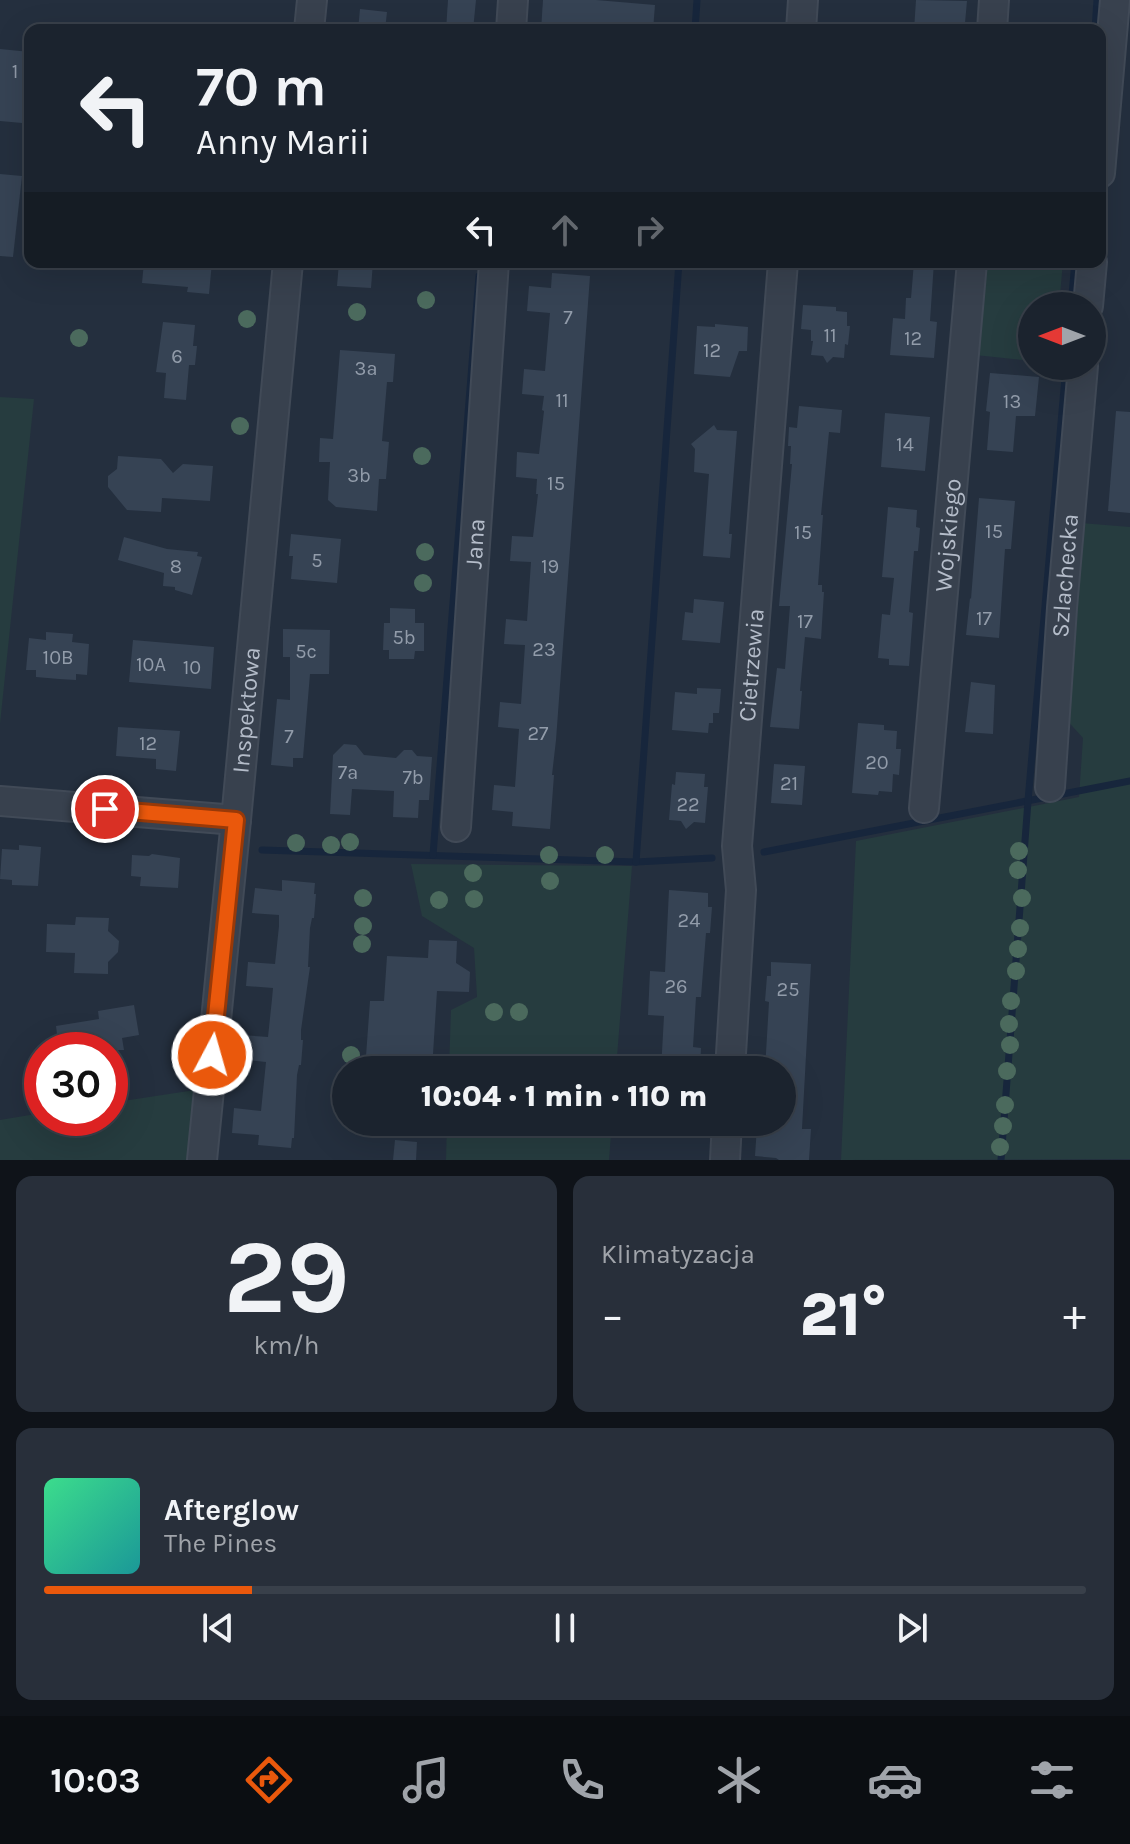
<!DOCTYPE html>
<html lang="pl">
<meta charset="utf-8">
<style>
body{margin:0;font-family:Karla,sans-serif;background:#282f3a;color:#f1f3f6;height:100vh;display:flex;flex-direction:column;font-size:30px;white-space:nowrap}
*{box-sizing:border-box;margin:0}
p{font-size:26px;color:#a0a4aa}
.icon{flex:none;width:44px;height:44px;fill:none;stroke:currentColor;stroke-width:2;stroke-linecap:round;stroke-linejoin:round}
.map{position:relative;height:1160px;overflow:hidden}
.side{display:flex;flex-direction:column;gap:16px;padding:16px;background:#0f1319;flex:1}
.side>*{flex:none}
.top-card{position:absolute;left:24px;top:24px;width:1082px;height:244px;border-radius:16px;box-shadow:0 8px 32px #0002,0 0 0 2px #39404a;background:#1b232e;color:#f1f3f6;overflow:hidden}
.needle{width:52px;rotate:270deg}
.controls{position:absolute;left:1018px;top:292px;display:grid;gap:16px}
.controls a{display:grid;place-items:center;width:88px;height:88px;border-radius:50%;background:#1b232e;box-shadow:0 8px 32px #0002,0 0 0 2px #39404a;font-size:40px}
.speed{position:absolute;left:24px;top:1032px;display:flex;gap:16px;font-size:40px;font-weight:700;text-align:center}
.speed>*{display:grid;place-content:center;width:104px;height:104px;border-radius:50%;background:#1b232e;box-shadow:0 8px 32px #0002,0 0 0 2px #39404a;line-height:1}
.speed .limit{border:12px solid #d22;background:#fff;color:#111}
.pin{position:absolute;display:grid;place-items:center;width:68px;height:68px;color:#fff;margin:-34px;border:4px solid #fff;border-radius:50%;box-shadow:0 2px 8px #0007}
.me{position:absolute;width:88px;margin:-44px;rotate:6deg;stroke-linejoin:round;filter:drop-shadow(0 0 6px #0008)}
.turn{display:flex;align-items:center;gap:28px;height:168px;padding:0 40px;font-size:36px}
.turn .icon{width:104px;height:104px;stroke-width:2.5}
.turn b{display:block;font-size:56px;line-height:68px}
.lanes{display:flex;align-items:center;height:76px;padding:0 40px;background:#0003;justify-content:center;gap:40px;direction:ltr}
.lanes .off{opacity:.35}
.big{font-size:60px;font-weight:800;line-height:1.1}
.side .tile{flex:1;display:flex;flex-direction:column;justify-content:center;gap:12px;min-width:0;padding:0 28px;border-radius:16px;background:#282f3a}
.side .dial{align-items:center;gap:0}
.dial b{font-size:104px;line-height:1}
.song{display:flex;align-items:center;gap:24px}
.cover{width:96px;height:96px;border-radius:12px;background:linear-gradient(135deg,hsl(150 70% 55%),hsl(180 70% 35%))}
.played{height:8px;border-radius:4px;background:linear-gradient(90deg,#ea580c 20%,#39404a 20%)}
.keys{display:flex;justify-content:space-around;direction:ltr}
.heat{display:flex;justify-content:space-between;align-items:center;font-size:44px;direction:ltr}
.side .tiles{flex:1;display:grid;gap:16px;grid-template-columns:1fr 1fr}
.tile:last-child{grid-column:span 2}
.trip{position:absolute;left:332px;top:1056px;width:464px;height:80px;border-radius:40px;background:#1b232e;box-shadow:0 8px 32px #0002,0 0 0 2px #39404a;font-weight:800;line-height:80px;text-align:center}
.tab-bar{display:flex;height:128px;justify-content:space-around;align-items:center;background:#0b0e12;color:#a0a4aa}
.tab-bar .icon{width:56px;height:56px}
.tab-bar .selected{color:#ea580c}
.tab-bar b{font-size:36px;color:#f1f3f6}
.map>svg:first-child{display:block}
.green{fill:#263c3f}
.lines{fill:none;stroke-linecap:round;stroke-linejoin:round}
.stream{stroke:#17263c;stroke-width:7}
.building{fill:#364354}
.street-casing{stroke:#414a57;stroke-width:32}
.street{stroke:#38414e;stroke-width:28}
.tree{fill:#4b6a5d}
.route-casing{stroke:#983908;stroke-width:20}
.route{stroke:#ea580c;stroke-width:14}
.labels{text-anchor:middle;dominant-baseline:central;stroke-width:8;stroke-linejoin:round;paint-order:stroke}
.number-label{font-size:20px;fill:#929caa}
.street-label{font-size:24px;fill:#b4bcc9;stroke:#1d2633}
</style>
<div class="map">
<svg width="1130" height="1160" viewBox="0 0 1130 1160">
<rect width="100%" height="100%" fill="#242f3e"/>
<!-- green -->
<g class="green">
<polygon points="982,262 1063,262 1059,306 1032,306 1032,361 975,355"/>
<polygon points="0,397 34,399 0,724"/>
<polygon points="1081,523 1130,527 1130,1159 841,1160 856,841 1079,797 1083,738 1064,717"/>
<polygon points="411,864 632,866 616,1070 449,1070 451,1010 477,997 474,948 422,916"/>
<polygon points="195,1090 189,1160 0,1160 0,1120 42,1113 42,1118 110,1118 110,1103"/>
<polygon points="447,1122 612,1122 609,1160 446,1160"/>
</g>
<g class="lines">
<!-- stream -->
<g class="stream">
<polyline points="695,30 697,0"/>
<polyline points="1095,30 1097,0"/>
<polyline points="1071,306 1075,262"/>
<polyline points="262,850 636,862 712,858"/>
<polyline points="764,852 1130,781"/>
<polyline points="433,855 479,276"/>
<polyline points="636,862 679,262"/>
<polyline points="1001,1160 1028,801 1066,366"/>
</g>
</g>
<!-- building -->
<g class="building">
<polygon points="448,0 476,0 473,30 446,30"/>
<polygon points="543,0 596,0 655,5 653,30 541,30"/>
<polygon points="916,0 967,1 965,23 961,22 960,30 914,30"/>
<polygon points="360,9 387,12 385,30 358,30"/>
<polygon points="0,49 30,52 30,90 26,90 22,123 0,121"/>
<polygon points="0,174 22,176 13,257 0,256"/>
<polygon points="144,262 212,262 209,294 187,292 188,287 142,283"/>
<polygon points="339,262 373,262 371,288 337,286"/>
<polygon points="914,262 934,262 930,321 937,322 934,358 890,355 893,318 905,319 906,298 911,298"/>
<polygon points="552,273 590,276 556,740 552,775 554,775 550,829 512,826 513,812 492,810 494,785 515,787 519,729 498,727 500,702 521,704 525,645 504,644 506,619 527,621 531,562 510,561 512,536 533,537 538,494 536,494 537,479 516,477 517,452 539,454 544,411 542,410 544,396 522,394 524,369 545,371 550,313 527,311 529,286 551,288"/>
<polygon points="803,305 836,307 836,311 847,312 847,326 850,326 848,345 845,344 844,358 833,357 827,363 823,356 811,355 813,341 811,341 811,330 801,329"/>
<polygon points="163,322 195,325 193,346 197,346 195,365 189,365 186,400 164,398 166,373 156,372"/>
<polygon points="715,324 748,327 747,351 739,351 730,377 694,374 697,326 715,327"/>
<polygon points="340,350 395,354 393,382 387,382 382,441 389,442 386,479 379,479 377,511 336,507 328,500 330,462 319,462 320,438 333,439"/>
<polygon points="990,373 1039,377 1035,416 1016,416 1013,452 987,450 990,412 986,411"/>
<polygon points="799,406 842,410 840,433 829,432 821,515 823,515 818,585 822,585 822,592 824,592 821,639 805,637 800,691 802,691 799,729 770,727 777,668 785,669 790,606 779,606 792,464 790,464 791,446 788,446 789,427 797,428"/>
<polygon points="1116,411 1130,412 1130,513 1108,511"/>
<polygon points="885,413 930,417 925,471 881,467"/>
<polygon points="714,425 717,430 737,431 729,534 732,534 730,558 703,556 709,474 694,472 695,449 691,444"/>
<polygon points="118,456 161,459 173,473 183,464 213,466 210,501 162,498 161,512 127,510 108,487 108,476 117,469"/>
<polygon points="979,498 1015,501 1011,549 1005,549 999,638 966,635 970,598 971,599"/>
<polygon points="888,507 917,510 916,527 920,528 918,551 914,551 909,612 913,613 909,666 889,665 889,659 878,658 882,614 890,615 894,578 882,577"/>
<polygon points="291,534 341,539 337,583 291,579 293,556 289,556"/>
<polygon points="124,537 167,549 198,552 197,556 202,557 192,595 175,590 175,587 163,586 164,573 118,560"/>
<polygon points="694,599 724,602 720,643 682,640 685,612 693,613"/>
<polygon points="390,608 415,609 415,623 424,623 424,651 415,651 414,659 389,659 389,650 383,650 384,623 390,623"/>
<polygon points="283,629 330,630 329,674 310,674 303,758 293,758 293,767 271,765 277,699 290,700 290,657 283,657"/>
<polygon points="46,632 73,634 72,642 89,644 87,675 76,674 76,680 59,679 36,677 36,670 26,670 29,638 46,640"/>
<polygon points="133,640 214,647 211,689 129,682"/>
<polygon points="971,682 995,685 993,734 965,732"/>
<polygon points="697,688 721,689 719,713 713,713 713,723 709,723 708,733 672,730 675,692 697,694"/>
<polygon points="858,723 884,725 884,730 897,731 896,749 901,749 899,775 893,774 892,792 879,791 878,795 852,793"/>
<polygon points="118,727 180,731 176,771 156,769 156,759 116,756"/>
<polygon points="344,744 356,745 364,755 396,758 404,750 412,750 417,756 432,757 429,800 419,800 418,818 393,817 394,791 352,789 350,815 330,814 333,755"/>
<polygon points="774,764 805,766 802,805 771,803"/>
<polygon points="676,772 705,774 704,787 708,787 705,823 694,822 686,829 681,821 669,820 672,784 675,785"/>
<polygon points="19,845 41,847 38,886 12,885 12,880 0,879 2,849 19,850"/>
<polygon points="152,854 180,858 178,888 140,886 141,877 131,876 132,855 149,856"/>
<polygon points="282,880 315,883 314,894 316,894 314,918 312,918 310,928 308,967 310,967 301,1030 301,1040 303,1040 301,1065 299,1065 297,1075 294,1138 292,1138 291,1148 258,1145 259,1135 232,1133 234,1108 261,1111 266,1062 239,1059 241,1035 268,1037 272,999 273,988 246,986 248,962 275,964 279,926 279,915 252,913 255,888 282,891"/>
<polygon points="669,890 708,893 708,907 712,907 710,933 706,933 701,997 696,997 693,1047 701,1048 700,1069 661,1070 664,1016 648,1015 650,971 665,972"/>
<polygon points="76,917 109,918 108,931 119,941 118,952 108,962 108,974 74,973 75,953 46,952 47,924 75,925"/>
<polygon points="429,940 457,941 456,963 470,972 469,992 437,991 432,1070 365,1070 370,1001 384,1001 387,956 428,958"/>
<polygon points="771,962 811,964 802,1129 811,1129 809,1160 779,1160 776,1158 755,1156 757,1126 782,1128 782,1070 765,1070 769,1002 765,1001 767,976 771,976"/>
<polygon points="134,1005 139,1035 122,1038 124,1050 59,1050 56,1026 99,1019 98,1011"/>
<polygon points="395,1140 417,1142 416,1160 393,1160"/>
</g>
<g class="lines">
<defs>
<g id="street">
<polyline points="309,30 312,0"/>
<polyline points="511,30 513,0"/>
<polyline points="801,30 803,0"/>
<polyline points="992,30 994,0"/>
<polyline points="1100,173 1115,0"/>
<polyline points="1088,306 1092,262"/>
<path id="s1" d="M1050,787l12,-179 21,-242"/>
<polyline points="0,801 236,820"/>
<path id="s2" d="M924,808l48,-546"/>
<path id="s3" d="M456,827l38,-565"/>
<path id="s4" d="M730,1070l11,-180 -4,-44 46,-584"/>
<path id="s5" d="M202,1160l34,-340 52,-558"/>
<polyline points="725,1160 727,1122"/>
</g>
</defs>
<!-- street casing -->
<use href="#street" class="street-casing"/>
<!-- street -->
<use href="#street" class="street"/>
</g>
<!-- trees -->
<g class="tree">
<circle cx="426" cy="300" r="9"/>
<circle cx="357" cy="312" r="9"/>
<circle cx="247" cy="319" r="9"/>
<circle cx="79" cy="338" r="9"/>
<circle cx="240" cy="426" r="9"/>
<circle cx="422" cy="456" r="9"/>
<circle cx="425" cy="552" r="9"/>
<circle cx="423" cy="583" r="9"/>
<circle cx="350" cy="842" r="9"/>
<circle cx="296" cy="843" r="9"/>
<circle cx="331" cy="845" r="9"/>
<circle cx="1019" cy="851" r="9"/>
<circle cx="549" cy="855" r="9"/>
<circle cx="605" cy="855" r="9"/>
<circle cx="1018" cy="870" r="9"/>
<circle cx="473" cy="873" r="9"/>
<circle cx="550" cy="881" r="9"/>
<circle cx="363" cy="898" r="9"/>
<circle cx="1022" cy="898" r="9"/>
<circle cx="474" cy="899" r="9"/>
<circle cx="439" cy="900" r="9"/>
<circle cx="363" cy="926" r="9"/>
<circle cx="1020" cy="928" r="9"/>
<circle cx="362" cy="944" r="9"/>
<circle cx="1018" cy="949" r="9"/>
<circle cx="1016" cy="971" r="9"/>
<circle cx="1011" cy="1001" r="9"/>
<circle cx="494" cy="1012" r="9"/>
<circle cx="519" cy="1012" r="9"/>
<circle cx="1009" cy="1024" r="9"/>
<circle cx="1010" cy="1045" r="9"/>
<circle cx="351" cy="1055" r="9"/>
<circle cx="1007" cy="1071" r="9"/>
<circle cx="1005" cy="1105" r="9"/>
<circle cx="1003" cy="1126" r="9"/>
<circle cx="1000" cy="1147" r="9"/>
</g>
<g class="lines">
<defs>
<polyline id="route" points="105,809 236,820 212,1055"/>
</defs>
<!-- route casing -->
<use href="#route" class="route-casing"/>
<!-- route -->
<use href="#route" class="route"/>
</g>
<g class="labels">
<!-- number labels -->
<g class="number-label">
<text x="15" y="71">1</text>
<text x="568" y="317">7</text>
<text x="830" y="335">11</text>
<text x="913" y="338">12</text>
<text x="712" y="350">12</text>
<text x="177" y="356">6</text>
<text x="366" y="368">3a</text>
<text x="562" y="400">11</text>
<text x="1012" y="401">13</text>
<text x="905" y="444">14</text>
<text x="359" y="475">3b</text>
<text x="556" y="483">15</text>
<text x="994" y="531">15</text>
<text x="803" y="532">15</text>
<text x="317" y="560">5</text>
<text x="176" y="566">8</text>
<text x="550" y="566">19</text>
<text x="984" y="618">17</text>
<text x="805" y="621">17</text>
<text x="404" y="637">5b</text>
<text x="544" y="649">23</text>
<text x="306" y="651">5c</text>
<text x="58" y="657">10B</text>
<text x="151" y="664">10A</text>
<text x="192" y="667">10</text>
<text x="538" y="733">27</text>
<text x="289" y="736">7</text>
<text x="148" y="743">12</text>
<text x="877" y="762">20</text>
<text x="348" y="772">7a</text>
<text x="413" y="777">7b</text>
<text x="789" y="783">21</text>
<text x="688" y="804">22</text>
<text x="689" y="920">24</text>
<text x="676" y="986">26</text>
<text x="788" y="989">25</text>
</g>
<!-- street labels -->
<g class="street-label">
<text stroke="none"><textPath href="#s2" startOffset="274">Wojskiego</textPath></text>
<text stroke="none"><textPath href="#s3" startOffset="284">Jana</textPath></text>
<text stroke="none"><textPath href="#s1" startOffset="212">Szlachecka</textPath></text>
<text stroke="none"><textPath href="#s4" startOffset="406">Cietrzewia</textPath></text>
<text stroke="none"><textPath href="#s5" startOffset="452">Inspektowa</textPath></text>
</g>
</g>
</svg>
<div class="controls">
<a><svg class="needle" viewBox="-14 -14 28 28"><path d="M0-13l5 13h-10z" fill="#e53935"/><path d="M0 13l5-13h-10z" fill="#a0a4aa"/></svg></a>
</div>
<div class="speed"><div class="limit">30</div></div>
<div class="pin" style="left:105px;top:809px;background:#d93025"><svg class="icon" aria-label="arrive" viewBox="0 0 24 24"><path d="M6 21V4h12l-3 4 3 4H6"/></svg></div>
<svg class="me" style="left:212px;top:1055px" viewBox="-20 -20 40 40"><circle r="17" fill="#ea580c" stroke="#fff" stroke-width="3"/><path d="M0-11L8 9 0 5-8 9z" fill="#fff"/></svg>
<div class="trip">10:04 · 1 min · 110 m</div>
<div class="top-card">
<div class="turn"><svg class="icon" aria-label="left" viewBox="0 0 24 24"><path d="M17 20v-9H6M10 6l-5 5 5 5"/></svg><div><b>70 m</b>Anny Marii</div></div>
<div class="lanes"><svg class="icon" aria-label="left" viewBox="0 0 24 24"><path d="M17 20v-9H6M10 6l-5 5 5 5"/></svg><svg class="icon off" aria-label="ahead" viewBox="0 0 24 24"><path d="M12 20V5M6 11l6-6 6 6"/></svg><svg class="icon off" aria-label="right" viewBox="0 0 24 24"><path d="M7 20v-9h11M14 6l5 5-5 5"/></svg></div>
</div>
</div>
<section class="side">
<div class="tiles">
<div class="tile dial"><b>29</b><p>km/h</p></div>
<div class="tile"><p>Klimatyzacja</p>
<div class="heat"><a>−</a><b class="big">21°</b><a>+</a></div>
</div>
<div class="tile">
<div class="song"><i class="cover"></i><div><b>Afterglow</b><p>The Pines</p></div></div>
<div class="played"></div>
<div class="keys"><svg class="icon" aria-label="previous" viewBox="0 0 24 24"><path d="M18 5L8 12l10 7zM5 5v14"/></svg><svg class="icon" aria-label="pause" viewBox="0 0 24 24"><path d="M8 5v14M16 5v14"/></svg><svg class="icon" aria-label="next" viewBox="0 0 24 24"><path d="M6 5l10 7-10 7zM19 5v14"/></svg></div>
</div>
</div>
</section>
<nav class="tab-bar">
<b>10:03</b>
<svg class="icon selected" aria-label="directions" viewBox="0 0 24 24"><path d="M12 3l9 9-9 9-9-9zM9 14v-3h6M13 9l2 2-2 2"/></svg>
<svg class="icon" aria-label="music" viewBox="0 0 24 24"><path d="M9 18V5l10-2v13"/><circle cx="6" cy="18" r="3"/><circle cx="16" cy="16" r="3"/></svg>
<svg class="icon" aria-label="phone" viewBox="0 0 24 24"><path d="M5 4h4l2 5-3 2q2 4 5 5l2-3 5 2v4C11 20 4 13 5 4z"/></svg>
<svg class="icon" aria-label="climate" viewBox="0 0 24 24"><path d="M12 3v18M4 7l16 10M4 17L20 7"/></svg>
<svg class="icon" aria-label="car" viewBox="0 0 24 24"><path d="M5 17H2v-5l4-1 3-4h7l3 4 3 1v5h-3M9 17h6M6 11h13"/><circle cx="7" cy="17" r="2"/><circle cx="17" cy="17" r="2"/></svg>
<svg class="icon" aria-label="filters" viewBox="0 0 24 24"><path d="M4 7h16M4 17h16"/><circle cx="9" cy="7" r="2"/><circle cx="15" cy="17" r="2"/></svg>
</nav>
